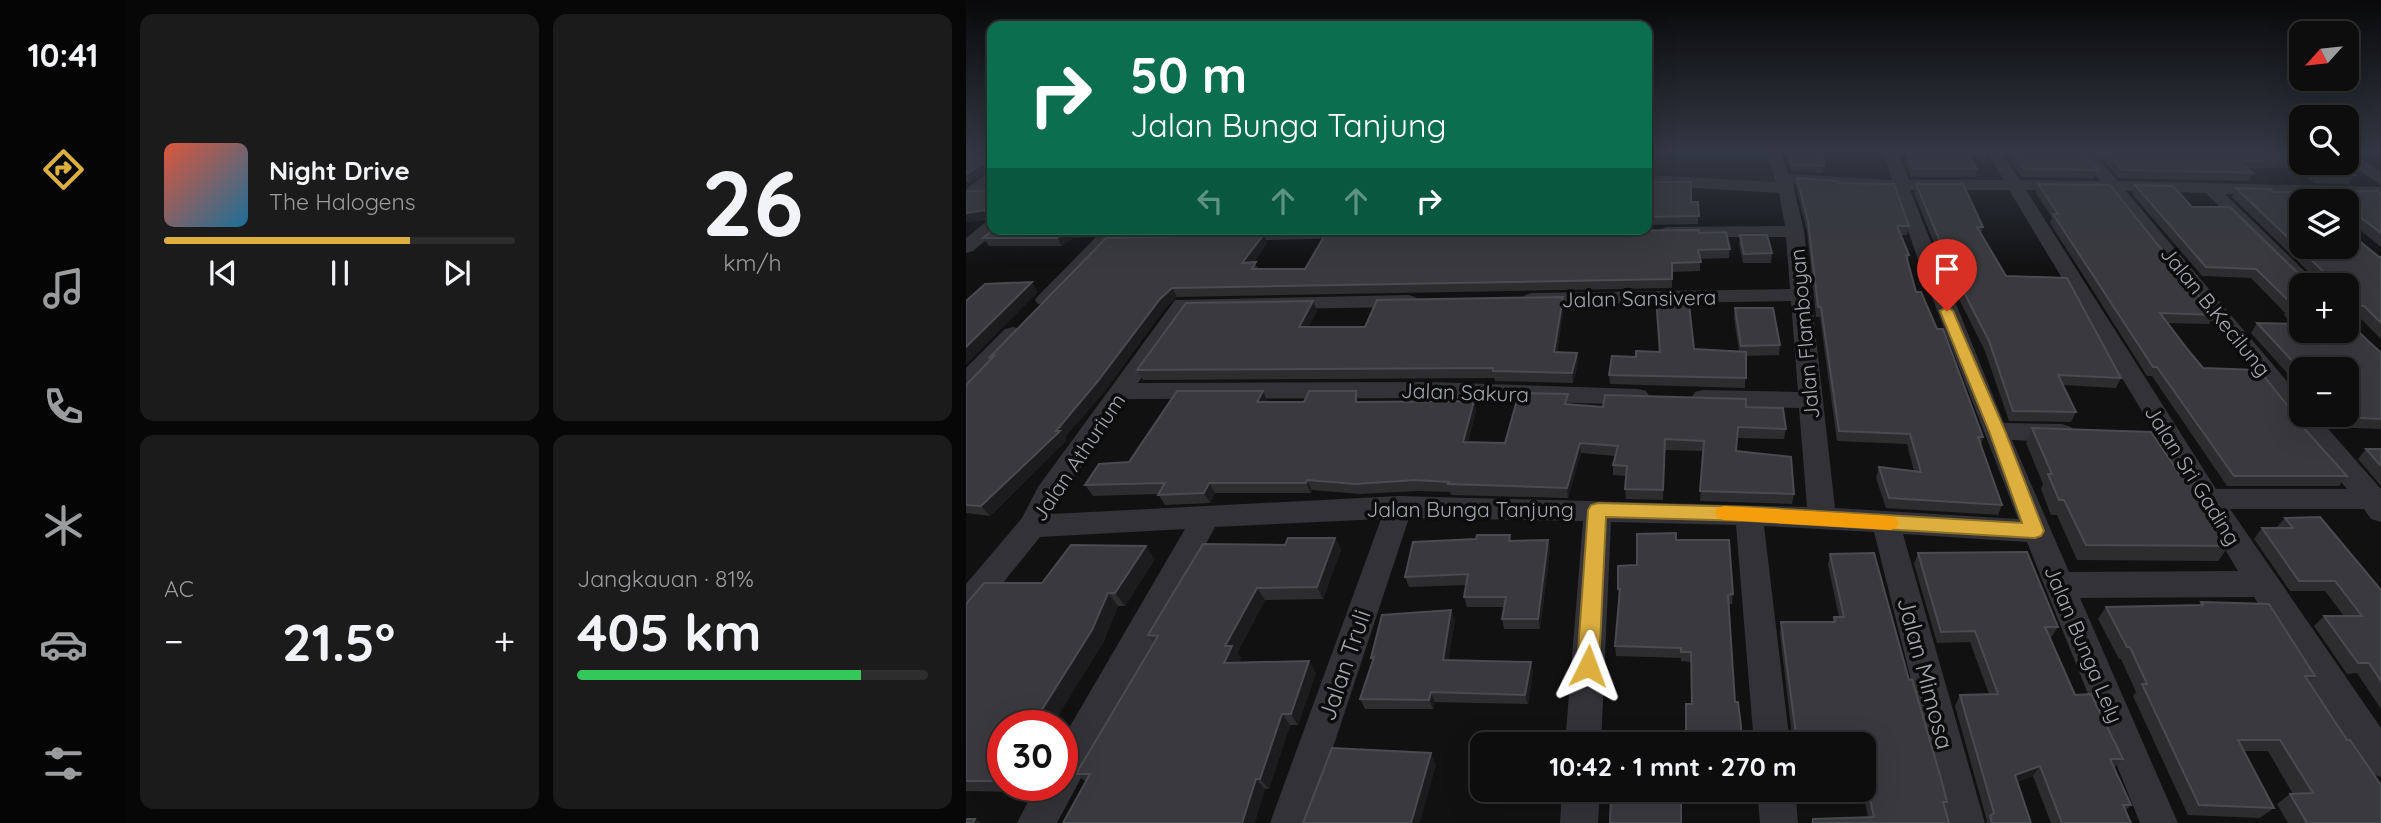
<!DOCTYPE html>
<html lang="id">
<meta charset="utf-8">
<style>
body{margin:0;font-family:Quicksand,sans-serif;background:#1b1b1c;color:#f1f3f6;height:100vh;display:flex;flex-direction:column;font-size:26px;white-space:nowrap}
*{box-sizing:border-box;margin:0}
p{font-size:23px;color:#9a9c9e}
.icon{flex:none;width:38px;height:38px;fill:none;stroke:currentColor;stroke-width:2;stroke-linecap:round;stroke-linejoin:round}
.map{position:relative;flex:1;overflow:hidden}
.drawer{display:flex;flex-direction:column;gap:14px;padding:14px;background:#070708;width:840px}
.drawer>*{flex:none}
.top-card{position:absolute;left:21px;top:21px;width:665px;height:214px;border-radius:14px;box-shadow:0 7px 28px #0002,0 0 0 2px #2d2d2e;background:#0b6e4f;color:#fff;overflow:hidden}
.needle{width:46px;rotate:243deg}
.tools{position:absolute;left:1323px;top:21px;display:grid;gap:14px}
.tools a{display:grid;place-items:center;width:70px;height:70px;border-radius:14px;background:#0d0d0e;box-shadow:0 7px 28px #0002,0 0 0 2px #2d2d2e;font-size:35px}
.speed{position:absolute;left:21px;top:710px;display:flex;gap:14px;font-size:35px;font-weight:700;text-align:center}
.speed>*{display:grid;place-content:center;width:91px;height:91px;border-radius:50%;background:#0d0d0e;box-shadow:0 7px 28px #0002,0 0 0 2px #2d2d2e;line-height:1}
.speed .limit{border:10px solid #d22;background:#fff;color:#111}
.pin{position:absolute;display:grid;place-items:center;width:60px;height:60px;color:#fff;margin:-72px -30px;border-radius:50% 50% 50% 0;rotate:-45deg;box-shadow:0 0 7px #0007}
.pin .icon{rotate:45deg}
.me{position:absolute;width:77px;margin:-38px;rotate:3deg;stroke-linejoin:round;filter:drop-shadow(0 0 5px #0008)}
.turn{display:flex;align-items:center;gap:24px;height:147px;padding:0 28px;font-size:32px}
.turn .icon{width:91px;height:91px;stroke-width:2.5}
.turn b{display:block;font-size:49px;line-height:60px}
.lanes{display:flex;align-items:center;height:66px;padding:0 28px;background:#0003;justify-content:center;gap:35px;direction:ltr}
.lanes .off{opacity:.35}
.big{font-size:52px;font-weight:700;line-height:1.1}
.drawer .card{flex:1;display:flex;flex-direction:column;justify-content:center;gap:10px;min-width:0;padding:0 24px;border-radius:14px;background:#1b1b1c}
.drawer .dial{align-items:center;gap:0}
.dial b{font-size:91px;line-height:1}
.song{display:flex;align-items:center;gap:21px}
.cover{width:84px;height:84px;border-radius:10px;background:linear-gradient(135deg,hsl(10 70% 55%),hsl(200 70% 35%))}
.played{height:7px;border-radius:4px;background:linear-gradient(90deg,#dcaf3f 70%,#2d2d2e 70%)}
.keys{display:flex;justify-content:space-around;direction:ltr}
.heat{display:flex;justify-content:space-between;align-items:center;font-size:38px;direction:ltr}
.charge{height:10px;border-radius:5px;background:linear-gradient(90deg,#34c759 81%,#2d2d2e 0)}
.drawer .tiles{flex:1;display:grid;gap:14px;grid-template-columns:repeat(2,1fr)}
.trip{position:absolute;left:504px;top:732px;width:406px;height:70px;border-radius:14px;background:#0d0d0e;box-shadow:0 7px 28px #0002,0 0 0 2px #2d2d2e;font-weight:700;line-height:70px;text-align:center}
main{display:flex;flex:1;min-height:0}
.dock{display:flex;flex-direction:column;width:126px;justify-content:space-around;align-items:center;background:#050506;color:#9a9c9e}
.dock .icon{width:49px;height:49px}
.dock .current{color:#dcaf3f}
.dock b{font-size:32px;color:#f1f3f6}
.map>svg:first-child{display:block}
.green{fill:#181c19}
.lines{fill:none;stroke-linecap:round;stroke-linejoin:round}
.minor{fill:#333337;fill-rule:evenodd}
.wall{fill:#2d2d30;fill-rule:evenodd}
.shaded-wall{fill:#1c1c1e}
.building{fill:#3a3a3e;stroke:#4a4b50;stroke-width:2;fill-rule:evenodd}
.route{fill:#dcaf3f;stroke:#8f7229;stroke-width:2}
.slow{fill:#f59e0b}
.labels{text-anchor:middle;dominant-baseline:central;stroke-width:7;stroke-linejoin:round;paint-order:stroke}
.street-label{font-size:21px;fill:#a4a7b1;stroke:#0c0c0d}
.near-street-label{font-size:24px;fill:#a4a7b1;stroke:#0c0c0d}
</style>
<main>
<nav class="dock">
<b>10:41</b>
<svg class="icon current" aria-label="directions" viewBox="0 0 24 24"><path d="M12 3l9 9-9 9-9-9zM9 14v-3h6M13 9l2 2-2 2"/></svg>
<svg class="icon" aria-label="music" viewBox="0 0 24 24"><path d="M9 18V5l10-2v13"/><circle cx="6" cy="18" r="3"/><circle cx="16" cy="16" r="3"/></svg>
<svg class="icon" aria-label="phone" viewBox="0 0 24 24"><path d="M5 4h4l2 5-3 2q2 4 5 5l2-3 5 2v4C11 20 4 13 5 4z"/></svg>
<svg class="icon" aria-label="climate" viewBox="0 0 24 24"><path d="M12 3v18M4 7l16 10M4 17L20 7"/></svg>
<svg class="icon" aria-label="car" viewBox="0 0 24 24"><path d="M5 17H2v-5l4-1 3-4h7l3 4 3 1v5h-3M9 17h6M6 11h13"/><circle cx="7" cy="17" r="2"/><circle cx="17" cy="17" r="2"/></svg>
<svg class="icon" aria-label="filters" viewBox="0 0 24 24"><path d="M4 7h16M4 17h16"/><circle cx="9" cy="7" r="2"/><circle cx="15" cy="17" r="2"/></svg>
</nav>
<section class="drawer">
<div class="tiles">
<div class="card">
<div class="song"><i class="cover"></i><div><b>Night Drive</b><p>The Halogens</p></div></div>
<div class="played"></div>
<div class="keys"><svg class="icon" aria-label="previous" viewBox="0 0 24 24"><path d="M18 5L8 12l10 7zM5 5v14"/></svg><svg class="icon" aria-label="pause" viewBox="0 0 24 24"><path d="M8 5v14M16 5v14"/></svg><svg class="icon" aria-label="next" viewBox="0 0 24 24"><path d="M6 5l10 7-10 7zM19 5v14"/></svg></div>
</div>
<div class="card dial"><b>26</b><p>km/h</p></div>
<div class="card"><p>AC</p>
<div class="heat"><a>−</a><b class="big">21.5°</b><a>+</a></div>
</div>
<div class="card"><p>Jangkauan · 81%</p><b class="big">405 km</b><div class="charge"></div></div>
</div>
</section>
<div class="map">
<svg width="1415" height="823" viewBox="0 0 1415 823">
<rect width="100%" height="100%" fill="#111112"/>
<!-- green -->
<polygon class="green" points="689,151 797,151 810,185 687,177"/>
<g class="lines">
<!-- minor -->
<g class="minor">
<path d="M799,151h15l9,23 103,6 -9,-29h15l11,29h95l-18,-29h15l19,29 80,1 -24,-30h16l26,30 263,6v10l-156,-3 94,91h-18v4l-95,-96 -80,-2 175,207v17h15l65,74v33l-10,-3 -7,-10h-134l151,219v49l-13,-5 -114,-175 -174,1 98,225h-38l-113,-281 -124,-8 82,289h-38l-73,-291 -110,-6 26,218h-36l-18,-219 -125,-3 -10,222h-36l18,-223 -174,-3 -101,305h-38l111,-304 -166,8 -158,296h-40l19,-37h26v-46l123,-211 -145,8 -63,78 -11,4v-35l56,-66 16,-31 137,-187 233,-5 7,2 3,4 -3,4 -7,2 -220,3 -50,73 291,-1 209,7 8,2 4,6 -4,6 -8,2 -209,-7 -301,1 -69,100 -7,15 347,-18 408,11 -8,-99 -96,-2 -8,-2 -4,-6 4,-6 8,-2 95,2 -7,-91 -259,4 -7,-2 -3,-4 3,-4 7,-2 258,-4 -4,-52h-120l-9,-5 9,-5 119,-1 -6,-33 -132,-8v-10l129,7zM827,184l101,6 29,84 95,245 -183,-11 -31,-277zM944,190h99l229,381 -169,1 -57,-132 50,2 9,-3 4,-6 -4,-6 -9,-3 -58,-1zM1060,190l82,1 239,298h-131z"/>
<polygon points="1381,151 1386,152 1415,172 1415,185 1381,162"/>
<polygon points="26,171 26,184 23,187 26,187 26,197 1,196 1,188"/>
<polygon points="26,221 26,229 32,230 7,251 0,253 0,238 20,222"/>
<polygon points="138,229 158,229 86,304 72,304 69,300 72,296"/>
<polygon points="397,229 399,233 396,237 390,238 266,241 257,236 266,231"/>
<polygon points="47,327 55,329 58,334 55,339 8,386 0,388 0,368 39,329"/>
<polygon points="596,789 634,789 632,823 594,823"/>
<polygon points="791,789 829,789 832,823 794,823"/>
</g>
</g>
<!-- wall -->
<g class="wall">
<polygon points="819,151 856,151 858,166 857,173 825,171"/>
<polygon points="936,151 1021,151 1020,156 1003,155 1011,169 1009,177 945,177"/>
<polygon points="1037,151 1116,151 1132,170 1128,178 1055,177"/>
<polygon points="1128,151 1335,151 1335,163 1381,163 1381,157 1387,161 1382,169 1379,169 1388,175 1383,184 1349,183 1328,168 1282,168 1287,173 1282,181 1153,178"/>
<polygon points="0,156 26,156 26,219 0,222 23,191 24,170 5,182 0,182"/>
<polygon points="831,178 872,183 943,226 941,235 935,235 943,255 942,261 950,292 1017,437 1015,445 1036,505 1032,515 920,508 910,478 913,467 948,471 941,444 871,441 854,317 850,317 841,231 830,187"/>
<polygon points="681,182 725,202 732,202 732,224 681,225"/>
<polygon points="950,184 1017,227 1015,233 1040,276 1155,378 1150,388 1097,385 1110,412 1105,422 1043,421 1019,351 980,273 948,193"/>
<polygon points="1072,184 1248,315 1243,324 1201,323 1222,350 1237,368 1329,415 1328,417 1381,476 1373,486 1261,486 1186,376 1181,376 1084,223 1086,218 1070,193"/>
<path d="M1169,185l57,22 115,75 8,-4 -83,-81 4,-9 38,4 107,2v53l-26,-21h-4v8l28,23h2v82l-24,-24h-7l-1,8 30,28 2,1v77l-50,-2 -12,-12h28l-46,-46v27l-14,-20 1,-2 -37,-41 6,-10 35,1 -8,-9 1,-2 -34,-35 -49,-2 -70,-82zM1335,285l46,46h-46z"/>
<polygon points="28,229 136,229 127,237 106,238 96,246 23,246 17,238"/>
<polygon points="160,229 261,229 160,230"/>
<polygon points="733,233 764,249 763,258 734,259 734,271 706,272 706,288 211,297 199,308 139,391 99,437 101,440 24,516 0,513 0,385 25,359 24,357 301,243 287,263 293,269 339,269"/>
<polygon points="774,235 806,253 805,263 777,263 773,244"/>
<polygon points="690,297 707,305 728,349 773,351 768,318 769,308 814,345 813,355 780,356 779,388 644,384 643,375 670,357 693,352"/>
<polygon points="347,301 351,311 342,327 399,327 598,307 591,352 611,353 612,363 607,383 529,381 528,378 177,380 171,370"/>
<polygon points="297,391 301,401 301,402 393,402 510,411 502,442 539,443 603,404 637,407 780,407 820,429 818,439 771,438 770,451 828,494 826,504 734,501 737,451 699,450 697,500 660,499 659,489 660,476 647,475 647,465 649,456 615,453 602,498 485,495 484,492 452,491 394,494 346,490 345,493 249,493 244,503 199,505 192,494 127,496 119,485"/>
<polygon points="1066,428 1215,476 1239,500 1235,506 1263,546 1252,561 1111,560 1091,515 1085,515 1075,489 1077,484 1060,443"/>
<polygon points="1400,449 1415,449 1415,486 1392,459"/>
<polygon points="1319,518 1415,590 1415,709 1391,673 1381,674 1348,626 1358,616 1378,616 1359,591 1324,591 1288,539 1296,528 1310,528"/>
<polygon points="544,535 545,541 582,540 584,550 574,629 538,629 536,619 538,607 501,607 498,597 500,585 443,587 439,577 510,539"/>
<polygon points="369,538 375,550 357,599 299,600 271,653 275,658 272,663 350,673 332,725 324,725 303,789 120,782 110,774 188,643 182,635 319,545"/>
<polygon points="710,540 767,594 766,604 762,604 726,704 725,662 715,661 715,658 650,656 649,646 653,599 652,589 671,565"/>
<polygon points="952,553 1092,627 1085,638 1084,638 1109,695 1157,759 1148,768 1165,805 1159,811 1165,823 1085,823 1067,776 1051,782 1065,823 1020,823 1021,821 989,706 994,695 1023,694 1004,642 971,643 948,564"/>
<polygon points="864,554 943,680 981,802 978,807 983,823 845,823 847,819 902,817 896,789 898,789 898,744 827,744 814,634 815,622 867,622 868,617 873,617 862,565"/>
<polygon points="189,559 159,606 152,606 137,643 37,726 37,786 58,786 54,792 0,791 0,604 76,583"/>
<polygon points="1235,602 1349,676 1343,682 1415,823 1322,823 1311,804 1324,794 1327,794 1302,751 1278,751 1308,808 1294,818 1222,815 1167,696 1170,692 1155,659 1153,659 1132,619 1140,607 1233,605"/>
<polygon points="489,620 482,660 567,672 562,704 469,702 467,709 399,709 394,699 407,660 405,658"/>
<polygon points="720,789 775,789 774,795 720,793"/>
</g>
<!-- shaded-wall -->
<g class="shaded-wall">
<polygon points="686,151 687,151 686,159 681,173 681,165"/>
<polygon points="22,161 26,168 5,182 0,174"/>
<polygon points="20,210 26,218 0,222 0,213"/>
<polygon points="122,229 136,229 127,237"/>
<polygon points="101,230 106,238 96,246 91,238"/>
<polygon points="298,234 301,243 280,272 276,263"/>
<polygon points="66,282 72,292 0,365 0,347"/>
<polygon points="206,288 211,297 199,308 139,391 99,437 101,440 24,516 15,506 194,299"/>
<polygon points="597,297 598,307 589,362 588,352"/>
<polygon points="347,301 351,311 337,337 333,327"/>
<polygon points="611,353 612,363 607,383 606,373"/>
<polygon points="297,391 301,401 296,413 291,402"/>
<polygon points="508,401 510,411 499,452 497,442"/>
<polygon points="614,443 615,453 602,498 601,488"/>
<polygon points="341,480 346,490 345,493 340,483"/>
<polygon points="243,483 249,493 244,503 238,493"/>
<polygon points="369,538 375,550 357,599 351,587"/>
<polygon points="582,540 584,550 574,629 572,619"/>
<polygon points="180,546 189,559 159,606 149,593"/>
<polygon points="291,588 299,600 271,653 275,658 267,675 258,663 259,646"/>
<polygon points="142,593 152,606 137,643 86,726 69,726 67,724"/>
<polygon points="485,610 489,620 481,669 477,660"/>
<polygon points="343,661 350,673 332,725 325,714"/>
<polygon points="565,662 567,672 562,704 559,695"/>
<polygon points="465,692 469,702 467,709 463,700"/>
<polygon points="316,714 324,725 303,789 294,779"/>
<polygon points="465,753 470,765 454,823 445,823"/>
<polygon points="1074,766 1067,776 1042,785 1049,775"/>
<polygon points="290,779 299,789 289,823 276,823"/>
<polygon points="46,786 58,786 54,792"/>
<polygon points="9,819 16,823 7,823"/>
</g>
<!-- building -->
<g class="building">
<polygon points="681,151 686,151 681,165"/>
<polygon points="822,151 856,151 858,166 826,165"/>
<polygon points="940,151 1000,151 1011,169 947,169"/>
<polygon points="1045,151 1116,151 1132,170 1058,169"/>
<polygon points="1138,151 1335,151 1335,162 1332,160 1321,160 1273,161 1287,173 1157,170"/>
<polygon points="0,156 26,156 26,212 23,213 20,210 0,213 0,191 23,191 24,163 22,161 0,174"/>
<polygon points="1337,163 1370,163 1388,175 1353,175"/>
<polygon points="831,178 871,181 872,183 928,184 943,226 931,226 943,255 940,255 950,292 955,292 971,329 977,329 1017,437 1012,437 1036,505 923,498 913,467 955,472 944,434 873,431 855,307 852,307 842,221"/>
<polygon points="681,182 725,182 725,202 732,202 733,216 681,217"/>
<polygon points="950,184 997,184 1017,227 1011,227 1040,276 1101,278 1155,378 1092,375 1110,412 1047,411 1023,341 983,263"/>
<polygon points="1072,184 1144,185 1248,315 1194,313 1222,350 1237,368 1293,370 1329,415 1326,415 1381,476 1268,476 1191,367 1187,367 1087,214 1092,214"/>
<path d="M1169,185l38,1 19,21h38l77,75 3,-4h15l3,-2 -92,-88 34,1 4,3 103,-1 4,3v39l-21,-16 -9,-1v18l28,23h2v66l-17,-17 -12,-1 -3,18 30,28 2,1v67l-42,-2 -3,-2h11v-46h-46v7l-7,-10h3l-40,-43 44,1v7h46v-46h-46v32l-11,-11h4l-38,-37 -50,-2zM1335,201h46v46h-46z"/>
<polygon points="28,229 121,229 101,230 91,238 17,238"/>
<polygon points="733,230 733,233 760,232 764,249 732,250 735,262 706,263 706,279 206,288 194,299 132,381 90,431 94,431 15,506 0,505 0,385 28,356 24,357 140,238 298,234 276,263 290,262 286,269 339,269 360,233"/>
<polygon points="774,235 801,235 806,253 778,254"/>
<polygon points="66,282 0,347 0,301 19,284"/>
<polygon points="707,296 707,305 723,304 728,349 780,352 780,378 643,375 646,356 670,357 670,351 694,352 690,297"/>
<polygon points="597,297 588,352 611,353 606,373 527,371 527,368 171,370 220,303 347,301 333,327 399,327 411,300"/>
<polygon points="769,308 807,308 814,345 775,346"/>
<polygon points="211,391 297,391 291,402 338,402 343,391 390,391 390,402 508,401 497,442 539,443 553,393 602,394 599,404 637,407 639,395 780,399 780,407 817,408 820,429 772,427 770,451 825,457 828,494 734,491 738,441 699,439 697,490 659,489 661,466 647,465 652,446 614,443 601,488 482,484 483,482 449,480 390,484 341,480 340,483 243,483 238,493 192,495 199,483 119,485 133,464 163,462"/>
<polygon points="1066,428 1185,432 1215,476 1224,476 1239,500 1232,500 1263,546 1120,545 1098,500 1093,500 1082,474 1086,474"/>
<polygon points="1400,449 1415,449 1415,466"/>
<polygon points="1354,517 1415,590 1415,681 1403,663 1392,663 1358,616 1396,616 1369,581 1333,581 1296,528 1327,528 1319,518"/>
<polygon points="710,533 710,540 763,540 767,594 762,595 769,702 772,702 775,726 775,744 720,744 720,704 726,704 725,652 715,652 715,648 649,646 654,589 652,589 652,566 671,565 671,534"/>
<polygon points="511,535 544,535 543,541 582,540 572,619 536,619 540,597 498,597 502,574 439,577 447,542 510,539"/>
<polygon points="322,538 369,538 351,587 291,588 259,646 266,646 258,663 343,661 325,714 316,714 294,779 290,779 276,823 97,823 124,774 110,774 192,636 182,635 237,544 319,545"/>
<polygon points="105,545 180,546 149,593 142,593 126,630 67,724 76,724 74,726 37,726 37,781 0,781 0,604 18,583 76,583"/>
<polygon points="1061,552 1092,627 1079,627 1109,695 1125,694 1157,759 1144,759 1165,805 1157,805 1165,823 1096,823 1074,766 1049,775 1065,823 1026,823 1024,816 1028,813 994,695 1032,694 1009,631 975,632 952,553"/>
<polygon points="908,553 943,680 946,679 974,775 981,802 977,802 983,823 847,823 847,819 908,817 898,771 898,744 892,744 889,733 830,734 815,622 869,622 868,617 878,617 864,554"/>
<polygon points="1235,602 1303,604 1349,676 1339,676 1381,740 1384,740 1415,785 1415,823 1341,823 1324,794 1347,793 1314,740 1272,740 1308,808 1233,805 1176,684 1181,684 1164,647 1161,647 1140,607 1237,605"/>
<polygon points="485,610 477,660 565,662 559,695 465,692 463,700 394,699 408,657 405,658 416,615"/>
<polygon points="366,748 465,753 445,823 337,823"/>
<polygon points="645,794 715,795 715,823 644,823"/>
<polygon points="0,819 9,819 7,823 0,823"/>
</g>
<!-- sky -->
<linearGradient id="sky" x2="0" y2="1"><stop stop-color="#09090a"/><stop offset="0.57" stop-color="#323844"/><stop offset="1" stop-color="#323844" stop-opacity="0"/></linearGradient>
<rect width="1415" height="266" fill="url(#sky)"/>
<!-- route -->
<polygon class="route" points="981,307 987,311 1039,431 1078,531 1075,536 1069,538 783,521 640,517 633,666 630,673 622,676 614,673 611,666 622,510 625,505 632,503 783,507 1056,523 1023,431 974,311"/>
<!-- slow -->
<polygon class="slow" points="758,506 924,516 930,518 933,523 930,528 924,530 758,520 751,518 749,513 751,508"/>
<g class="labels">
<!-- street labels -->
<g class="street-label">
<text transform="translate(673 298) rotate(-1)">Jalan Sansivera</text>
<text transform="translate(1250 311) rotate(51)">Jalan B.Kecilung</text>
<text transform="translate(838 334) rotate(-95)">Jalan Flamboyan</text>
<text transform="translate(499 392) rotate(2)">Jalan Sakura</text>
<text transform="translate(112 457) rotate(-56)">Jalan Athurium</text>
<text transform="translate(1227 475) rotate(58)">Jalan Sri Gading</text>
<text x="504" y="509">Jalan Bunga Tanjung</text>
<text transform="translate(1118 644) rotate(67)">Jalan Bunga Lely</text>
</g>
<!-- near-street labels -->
<g class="near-street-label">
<text transform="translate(378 665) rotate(-71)">Jalan Truli</text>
<text transform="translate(960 673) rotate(75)">Jalan Mimosa</text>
</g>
</g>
</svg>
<div class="tools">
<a><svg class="needle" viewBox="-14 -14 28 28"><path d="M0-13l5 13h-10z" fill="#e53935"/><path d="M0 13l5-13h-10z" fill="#9a9c9e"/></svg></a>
<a><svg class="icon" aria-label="search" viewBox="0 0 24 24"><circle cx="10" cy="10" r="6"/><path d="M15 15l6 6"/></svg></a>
<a><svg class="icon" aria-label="layers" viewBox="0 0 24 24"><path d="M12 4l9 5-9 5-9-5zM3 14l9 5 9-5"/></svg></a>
<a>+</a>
<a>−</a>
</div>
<div class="speed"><div class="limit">30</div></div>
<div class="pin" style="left:981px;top:311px;background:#d93025"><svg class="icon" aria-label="arrive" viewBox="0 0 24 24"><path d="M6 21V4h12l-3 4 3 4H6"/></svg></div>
<svg class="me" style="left:622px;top:666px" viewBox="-20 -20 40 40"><path d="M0-17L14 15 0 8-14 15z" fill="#dcaf3f" stroke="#fff" stroke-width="4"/></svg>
<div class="trip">10:42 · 1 mnt · 270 m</div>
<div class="top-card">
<div class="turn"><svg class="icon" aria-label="right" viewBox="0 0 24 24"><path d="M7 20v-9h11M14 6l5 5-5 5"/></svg><div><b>50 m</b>Jalan Bunga Tanjung</div></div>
<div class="lanes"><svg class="icon off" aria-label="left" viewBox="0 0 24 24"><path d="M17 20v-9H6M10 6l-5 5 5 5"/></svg><svg class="icon off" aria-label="ahead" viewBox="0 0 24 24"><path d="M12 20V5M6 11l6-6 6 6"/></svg><svg class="icon off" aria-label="ahead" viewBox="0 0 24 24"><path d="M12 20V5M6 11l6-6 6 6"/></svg><svg class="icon" aria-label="right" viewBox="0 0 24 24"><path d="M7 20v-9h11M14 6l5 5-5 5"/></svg></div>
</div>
</div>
</main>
